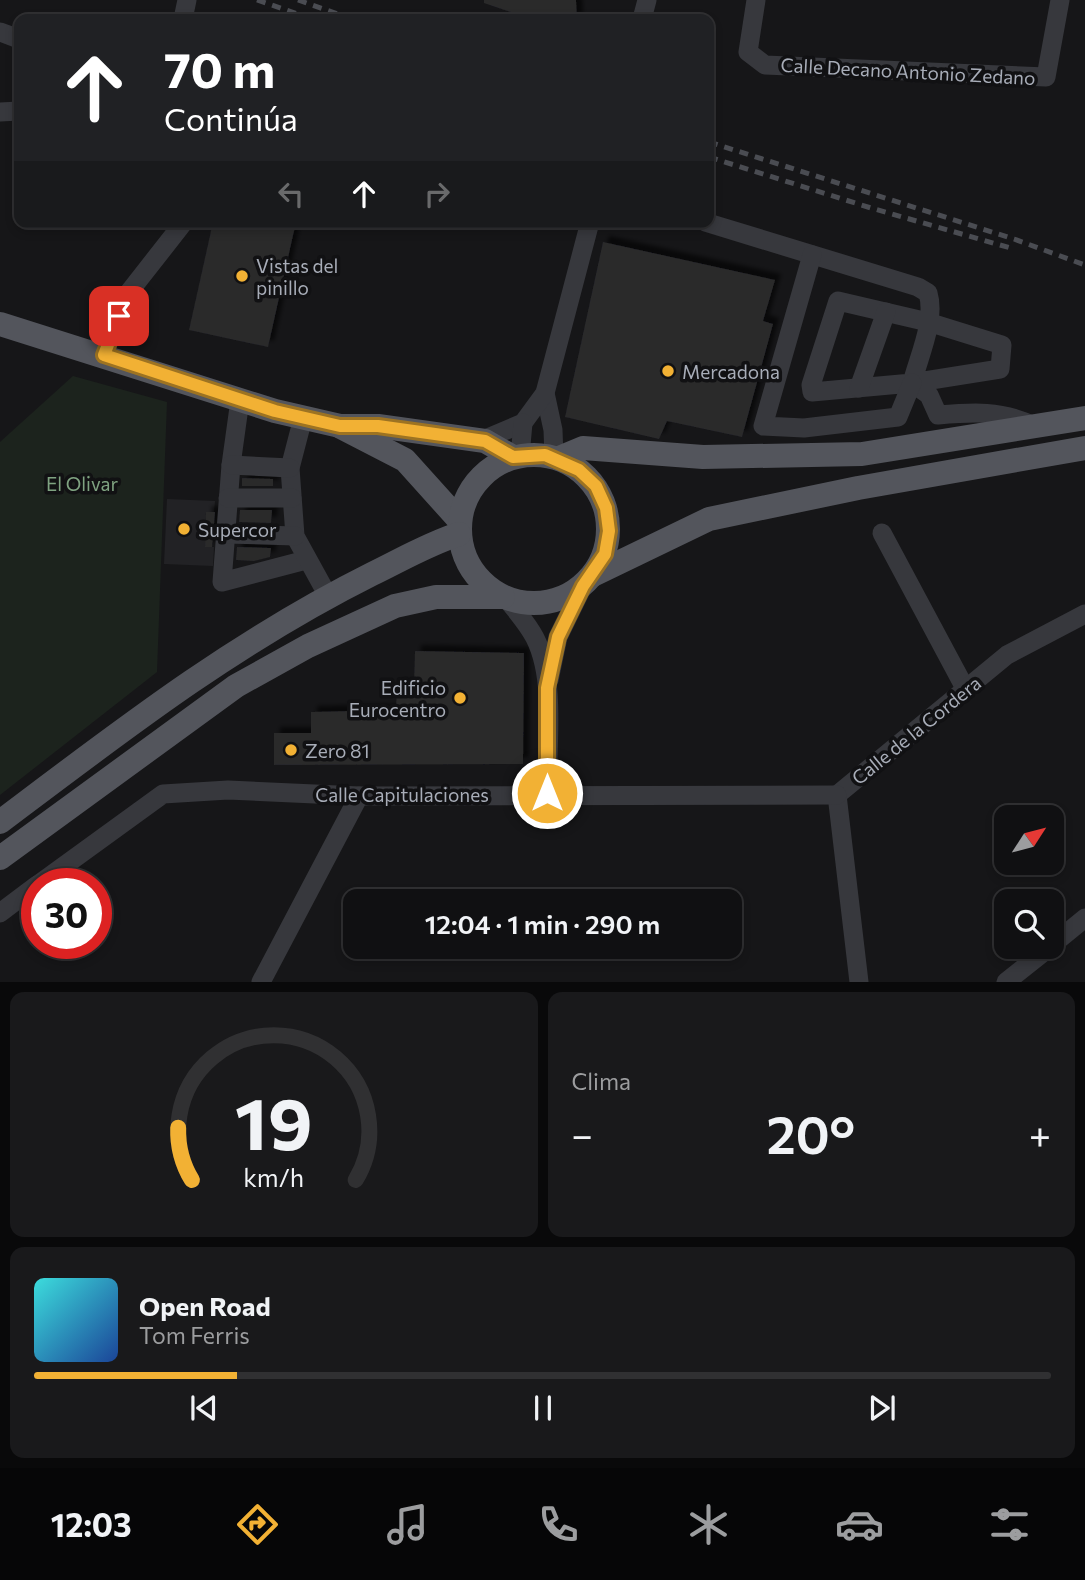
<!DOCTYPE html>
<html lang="es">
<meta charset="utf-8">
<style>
body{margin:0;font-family:Commissioner,sans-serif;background:#19191b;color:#f1f3f6;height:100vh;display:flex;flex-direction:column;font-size:26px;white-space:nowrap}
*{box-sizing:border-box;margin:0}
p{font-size:23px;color:#9c9d9f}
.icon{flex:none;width:38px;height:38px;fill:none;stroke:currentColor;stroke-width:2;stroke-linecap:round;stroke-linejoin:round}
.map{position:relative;height:982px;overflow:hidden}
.drawer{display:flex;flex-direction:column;gap:10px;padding:10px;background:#09090a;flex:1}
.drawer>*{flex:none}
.banner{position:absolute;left:14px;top:14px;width:700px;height:214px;border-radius:14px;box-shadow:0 4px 10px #0003,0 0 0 2px #303032;background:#202124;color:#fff;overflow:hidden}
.needle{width:46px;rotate:54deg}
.buttons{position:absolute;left:994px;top:805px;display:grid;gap:14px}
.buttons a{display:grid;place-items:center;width:70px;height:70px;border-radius:14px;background:#101012;box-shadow:0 4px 10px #0003,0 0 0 2px #303032;font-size:35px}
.speed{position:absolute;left:21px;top:868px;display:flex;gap:14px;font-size:35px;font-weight:700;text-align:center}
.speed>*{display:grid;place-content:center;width:91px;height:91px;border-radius:50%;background:#101012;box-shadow:0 4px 10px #0003,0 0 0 2px #303032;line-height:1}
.speed .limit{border:10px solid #d22;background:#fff;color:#111}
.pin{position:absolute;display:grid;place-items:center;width:60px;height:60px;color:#fff;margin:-30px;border-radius:14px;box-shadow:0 4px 10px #0006}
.me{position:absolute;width:77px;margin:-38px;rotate:0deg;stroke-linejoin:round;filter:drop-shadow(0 0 5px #0008)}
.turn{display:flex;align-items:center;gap:24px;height:147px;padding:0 35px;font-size:32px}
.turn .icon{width:91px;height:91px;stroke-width:2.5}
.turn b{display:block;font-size:49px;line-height:60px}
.lanes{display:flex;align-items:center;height:66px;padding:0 35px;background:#0003;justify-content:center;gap:35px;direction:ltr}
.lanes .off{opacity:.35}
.big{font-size:52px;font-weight:600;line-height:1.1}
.drawer .tile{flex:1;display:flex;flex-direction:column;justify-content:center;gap:10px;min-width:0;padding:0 24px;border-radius:14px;background:#19191b}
.drawer .dial{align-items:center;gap:0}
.dial svg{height:182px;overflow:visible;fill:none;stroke:#303032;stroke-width:7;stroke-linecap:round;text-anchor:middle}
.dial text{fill:#f1f3f6;stroke:none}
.song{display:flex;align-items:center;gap:21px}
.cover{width:84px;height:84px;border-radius:10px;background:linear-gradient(135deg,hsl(180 70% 55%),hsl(220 70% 35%))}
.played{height:7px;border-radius:4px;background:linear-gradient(90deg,#f2b134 20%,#303032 20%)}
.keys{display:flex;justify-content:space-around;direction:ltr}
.heat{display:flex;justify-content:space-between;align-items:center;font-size:38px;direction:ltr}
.drawer .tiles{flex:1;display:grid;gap:10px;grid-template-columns:1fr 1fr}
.tile:last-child{grid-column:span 2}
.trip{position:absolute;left:343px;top:889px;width:399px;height:70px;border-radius:14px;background:#101012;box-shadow:0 4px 10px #0003,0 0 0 2px #303032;font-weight:600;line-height:70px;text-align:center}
.dock{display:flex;height:112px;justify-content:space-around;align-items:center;background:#060607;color:#9c9d9f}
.dock .icon{width:49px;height:49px}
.dock .current{color:#f2b134}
.dock b{font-size:32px;color:#f1f3f6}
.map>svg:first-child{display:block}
.built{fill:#222225}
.green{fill:#1c231d}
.building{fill:#29292c;filter:url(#shadow)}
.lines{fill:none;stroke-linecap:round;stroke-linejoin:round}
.minor{stroke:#37383d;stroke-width:19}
.major{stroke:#53555c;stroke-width:24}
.rail{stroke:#4a4c52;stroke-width:5;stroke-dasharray:9 7;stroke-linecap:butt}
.route-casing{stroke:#9d7322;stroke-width:18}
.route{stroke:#f2b134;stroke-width:12}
.poi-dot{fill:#f2b134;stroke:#111113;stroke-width:2.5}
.labels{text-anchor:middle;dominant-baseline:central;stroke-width:7;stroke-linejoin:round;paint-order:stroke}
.street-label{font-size:19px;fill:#a8adb8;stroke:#111113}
.poi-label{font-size:19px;fill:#a8adb8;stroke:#111113;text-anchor:start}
.park-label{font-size:19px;fill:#7fa381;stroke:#111113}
</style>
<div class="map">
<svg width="1085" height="982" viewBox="0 0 1085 982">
<defs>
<filter id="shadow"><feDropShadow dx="6" dy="-6" stdDeviation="2" flood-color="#0009"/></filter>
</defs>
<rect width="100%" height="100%" fill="#161618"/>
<!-- built -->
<polygon class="built" points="167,499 215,501 214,512 206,513 205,546 214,547 213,566 164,564"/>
<!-- green -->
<polygon class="green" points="73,376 167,402 157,672 0,795 0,442"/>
<!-- building -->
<g class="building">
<polygon points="484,0 576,0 577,19 520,19 519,15 484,3"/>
<polygon points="213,222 296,222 268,347 189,330"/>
<polygon points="603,242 775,280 763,321 773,324 742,437 667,421 659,439 565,417"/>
<polygon points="242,478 273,479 273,486 242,486"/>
<polygon points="240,510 272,510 271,523 239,522"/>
<polygon points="206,512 215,512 212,547 205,547"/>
<polygon points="237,547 271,548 270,557 254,561 236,560"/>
<polygon points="415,651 524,653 523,764 274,765 274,733 311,733 311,712 396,710 397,686 414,685"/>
</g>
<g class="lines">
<!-- minor -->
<g class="minor">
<polyline points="756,0 748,52 765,65 1046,77 1060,0"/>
<polyline points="183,19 187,0"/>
<polyline points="642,19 647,0"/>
<polyline points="0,32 19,39"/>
<polyline points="0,112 19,111"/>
<path d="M705,222l213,65 10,6c8,27 -9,63 -16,90l-100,9 -1,-7 27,-84 90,21 74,23 -2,24 -88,14 17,12 9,20c35,-3 63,-5 96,11"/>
<polyline points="812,255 763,426 804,428 898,417 912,383"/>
<polyline points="104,355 126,296 184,222"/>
<polyline points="859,388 886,312"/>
<polyline points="545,393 553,430 554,457"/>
<polyline points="240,400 231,465 222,582 306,560"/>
<polyline points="303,418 290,468 295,536 328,596"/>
<polyline points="483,440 523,423 545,393 590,222"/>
<polyline points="520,456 523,423"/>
<polyline points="231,465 290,468"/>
<polyline points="228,498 292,498"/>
<polyline points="882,533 966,690"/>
<polyline points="226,534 295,536"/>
<path d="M507,599c9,12 21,25 28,39 21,41 12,110 12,155"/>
<polyline points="549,680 558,637 583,586"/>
<polyline points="837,795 1007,655 1085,614"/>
<polyline points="837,795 859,982"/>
<polyline points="39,884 163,794 228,790 359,796 837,795"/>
<polyline points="0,913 37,885"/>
<polyline points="1052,945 1085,918"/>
<polyline points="261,982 359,796"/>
<polyline points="1006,982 1050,947"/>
</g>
<!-- major -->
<g class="major">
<polyline points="0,324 275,411 340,426 378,426 485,441 513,457"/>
<polyline points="341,427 405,460 459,520"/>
<circle cx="534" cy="529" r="74"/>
<polyline points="559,458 583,448 703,457 862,454 1085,418"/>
<polyline points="593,575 709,519 858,488 1085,448"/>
<path d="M0,822c122,-92 234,-179 372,-248 29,-14 56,-30 87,-40"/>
<polyline points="0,858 236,686 308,646 395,606 436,597 503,597"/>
</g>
<!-- rail -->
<g class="rail">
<polyline points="257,0 312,19"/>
<polyline points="298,0 352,19"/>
<polyline points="709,142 1014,239 1085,265"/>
<polyline points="709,157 871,208 1014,249"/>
</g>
</g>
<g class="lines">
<defs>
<polyline id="route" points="119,316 104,355 275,411 340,426 378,426 485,441 513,457 545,455 579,470 596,486 606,508 609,531 605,554 583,586 558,637 547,688 547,793"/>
</defs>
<!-- route casing -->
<use href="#route" class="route-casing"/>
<!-- route -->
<use href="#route" class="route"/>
</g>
<!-- markers -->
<g class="poi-dot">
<circle cx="242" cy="276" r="7"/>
<circle cx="668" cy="371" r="7"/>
<circle cx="184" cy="529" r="7"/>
<circle cx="460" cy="698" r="7"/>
<circle cx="291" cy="750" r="7"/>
</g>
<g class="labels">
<!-- street labels -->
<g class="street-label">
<text transform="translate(908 71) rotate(3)">Calle Decano Antonio Zedano</text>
<text transform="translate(916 730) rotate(-39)">Calle de la Cordera</text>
<text x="402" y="794">Calle Capitulaciones</text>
</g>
<!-- poi labels -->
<g class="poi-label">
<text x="256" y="265">Vistas del<tspan x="256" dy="22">pinillo</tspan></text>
<text x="682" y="371">Mercadona</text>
<text x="198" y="529">Supercor</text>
<text x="446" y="687" text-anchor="end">Edificio<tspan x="446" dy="22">Eurocentro</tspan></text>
<text x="305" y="750">Zero 81</text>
</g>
<!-- park labels -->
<g class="park-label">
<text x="82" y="483">El Olivar</text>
</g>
</g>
</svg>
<div class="buttons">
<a><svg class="needle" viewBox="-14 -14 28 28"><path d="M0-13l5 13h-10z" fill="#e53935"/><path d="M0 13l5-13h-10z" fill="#9c9d9f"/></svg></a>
<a><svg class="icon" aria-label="search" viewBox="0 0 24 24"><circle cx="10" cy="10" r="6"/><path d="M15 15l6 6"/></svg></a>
</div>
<div class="speed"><div class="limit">30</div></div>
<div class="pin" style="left:119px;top:316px;background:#d93025"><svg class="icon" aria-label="arrive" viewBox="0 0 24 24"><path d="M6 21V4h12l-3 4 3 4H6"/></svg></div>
<svg class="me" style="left:547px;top:793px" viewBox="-20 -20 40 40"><circle r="17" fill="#f2b134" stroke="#fff" stroke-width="3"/><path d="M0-11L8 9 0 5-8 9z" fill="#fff"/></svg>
<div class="trip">12:04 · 1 min · 290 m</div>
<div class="banner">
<div class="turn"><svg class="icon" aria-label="ahead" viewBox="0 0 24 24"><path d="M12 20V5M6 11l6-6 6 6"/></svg><div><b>70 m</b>Continúa</div></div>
<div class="lanes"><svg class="icon off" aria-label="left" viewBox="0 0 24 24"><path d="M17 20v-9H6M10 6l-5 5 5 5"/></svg><svg class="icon" aria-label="ahead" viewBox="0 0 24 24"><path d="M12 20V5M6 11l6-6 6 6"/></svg><svg class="icon off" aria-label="right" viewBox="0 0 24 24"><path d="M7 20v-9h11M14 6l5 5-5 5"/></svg></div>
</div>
</div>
<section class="drawer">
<div class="tiles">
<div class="tile dial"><svg viewBox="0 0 100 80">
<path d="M14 69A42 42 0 1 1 86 69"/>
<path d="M14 69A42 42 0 0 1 8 46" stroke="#f2b134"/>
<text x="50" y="56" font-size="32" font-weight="700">19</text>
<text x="50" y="72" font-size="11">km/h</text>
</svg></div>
<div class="tile"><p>Clima</p>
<div class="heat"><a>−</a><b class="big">20°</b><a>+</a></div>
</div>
<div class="tile">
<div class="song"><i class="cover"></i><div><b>Open Road</b><p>Tom Ferris</p></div></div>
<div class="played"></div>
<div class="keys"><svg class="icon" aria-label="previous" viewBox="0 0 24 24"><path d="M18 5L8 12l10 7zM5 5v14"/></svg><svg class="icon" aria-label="pause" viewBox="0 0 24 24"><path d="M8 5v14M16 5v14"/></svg><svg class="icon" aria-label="next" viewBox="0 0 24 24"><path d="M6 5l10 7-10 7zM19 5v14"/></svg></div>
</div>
</div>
</section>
<nav class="dock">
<b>12:03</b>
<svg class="icon current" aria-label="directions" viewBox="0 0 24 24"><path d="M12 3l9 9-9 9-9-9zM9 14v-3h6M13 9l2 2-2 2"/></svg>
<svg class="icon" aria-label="music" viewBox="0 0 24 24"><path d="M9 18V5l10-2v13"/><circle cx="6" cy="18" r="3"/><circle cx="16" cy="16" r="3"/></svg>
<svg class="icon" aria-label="phone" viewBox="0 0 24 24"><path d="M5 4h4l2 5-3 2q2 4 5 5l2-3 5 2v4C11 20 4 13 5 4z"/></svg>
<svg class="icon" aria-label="climate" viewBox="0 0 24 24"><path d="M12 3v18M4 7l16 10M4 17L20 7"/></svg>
<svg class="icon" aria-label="car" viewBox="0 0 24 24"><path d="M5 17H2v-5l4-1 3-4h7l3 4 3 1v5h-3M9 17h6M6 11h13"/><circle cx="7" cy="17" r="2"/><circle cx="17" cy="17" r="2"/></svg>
<svg class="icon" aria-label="filters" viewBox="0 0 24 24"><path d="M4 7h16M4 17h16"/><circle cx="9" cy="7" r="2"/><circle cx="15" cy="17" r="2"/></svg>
</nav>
